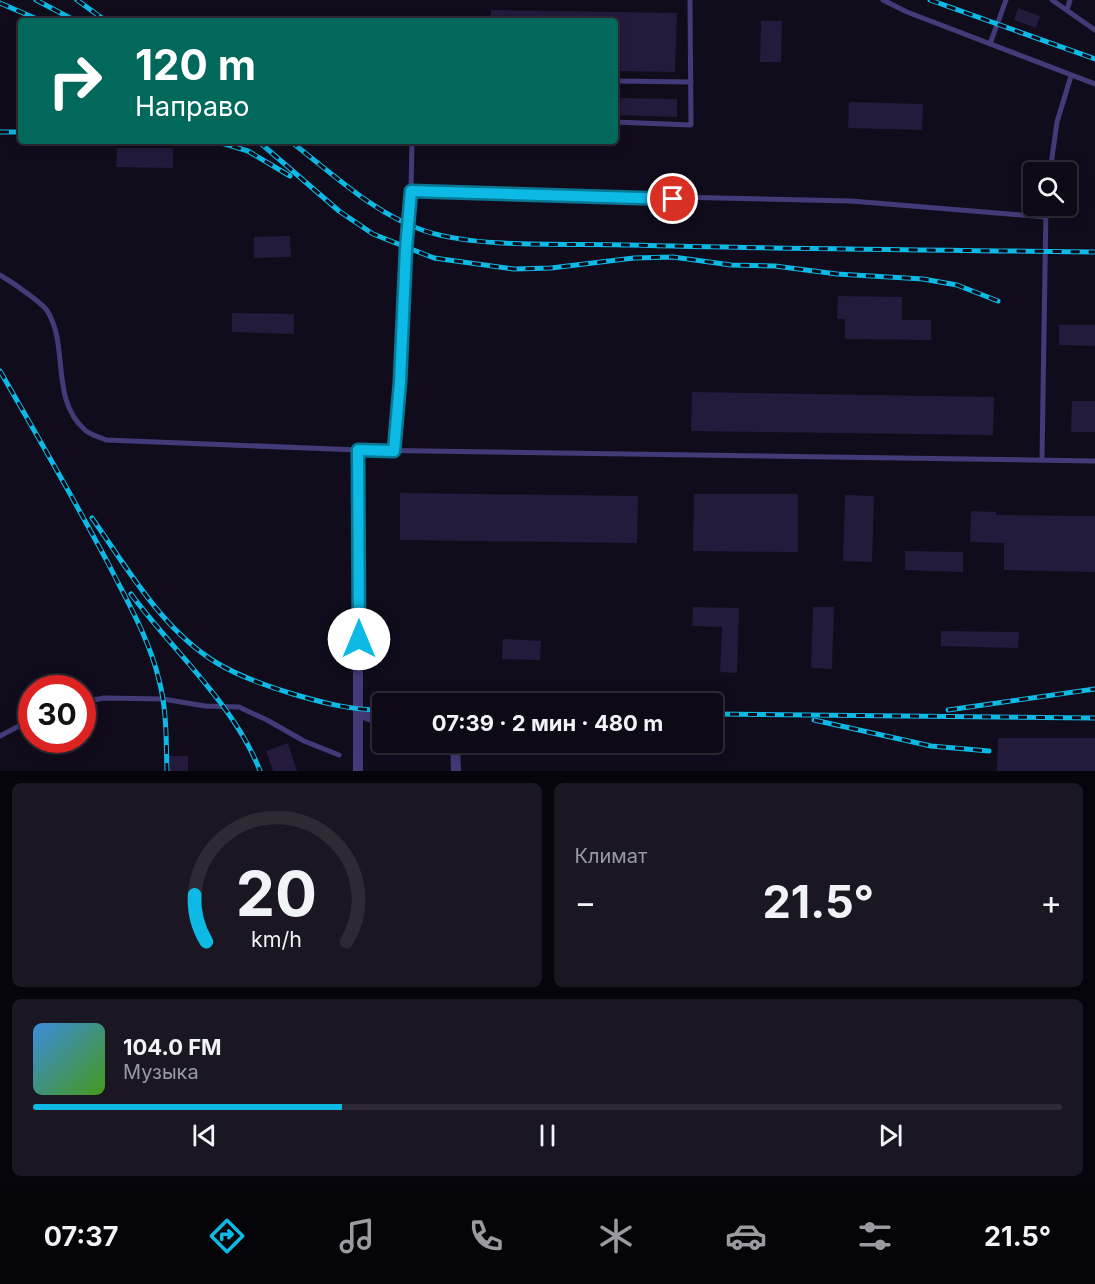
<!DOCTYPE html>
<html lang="ru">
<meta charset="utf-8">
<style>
body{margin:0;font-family:Inter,sans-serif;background:#1b1722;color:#f1f3f6;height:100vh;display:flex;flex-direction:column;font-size:22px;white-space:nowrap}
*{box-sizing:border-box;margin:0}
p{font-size:20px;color:#9a9aa0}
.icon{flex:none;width:33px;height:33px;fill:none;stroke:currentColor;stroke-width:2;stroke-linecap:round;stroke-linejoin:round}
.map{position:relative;height:771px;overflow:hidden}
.sheet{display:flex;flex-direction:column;gap:12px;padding:12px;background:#07050c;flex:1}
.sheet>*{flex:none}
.hud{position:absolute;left:18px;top:18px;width:600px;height:126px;border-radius:6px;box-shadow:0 3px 15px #0003,0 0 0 2px #2d2a34;background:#00695c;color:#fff;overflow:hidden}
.fabs{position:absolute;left:1023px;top:162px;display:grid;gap:12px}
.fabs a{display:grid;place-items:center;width:54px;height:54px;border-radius:6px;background:#0d0915;box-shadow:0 3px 15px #0003,0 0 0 2px #2d2a34;font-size:30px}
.speed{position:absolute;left:18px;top:675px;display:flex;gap:12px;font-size:30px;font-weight:700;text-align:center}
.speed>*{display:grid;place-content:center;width:78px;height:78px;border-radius:50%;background:#0d0915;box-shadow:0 3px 15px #0003,0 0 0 2px #2d2a34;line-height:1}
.speed .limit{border:9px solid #d22;background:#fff;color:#111}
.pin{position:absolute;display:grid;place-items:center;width:51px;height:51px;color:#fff;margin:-26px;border:3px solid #fff;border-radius:50%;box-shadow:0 2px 6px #0007}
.me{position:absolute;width:66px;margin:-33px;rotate:0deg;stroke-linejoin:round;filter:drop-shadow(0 0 4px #0008)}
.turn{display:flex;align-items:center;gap:21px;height:126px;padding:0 18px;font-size:27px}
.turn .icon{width:78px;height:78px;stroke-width:2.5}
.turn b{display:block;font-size:42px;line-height:51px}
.big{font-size:45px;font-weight:700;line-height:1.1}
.sheet .tile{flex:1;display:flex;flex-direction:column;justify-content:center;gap:9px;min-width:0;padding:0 21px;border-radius:9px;background:#1b1722}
.sheet .dial{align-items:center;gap:0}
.dial svg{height:156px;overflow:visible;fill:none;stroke:#2d2a34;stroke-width:7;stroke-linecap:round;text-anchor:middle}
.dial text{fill:#f1f3f6;stroke:none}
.song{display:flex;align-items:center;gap:18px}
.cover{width:72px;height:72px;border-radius:9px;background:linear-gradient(135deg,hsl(210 70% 55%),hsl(100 70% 35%))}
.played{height:6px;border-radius:3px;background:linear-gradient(90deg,#0db9e5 30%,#2d2a34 30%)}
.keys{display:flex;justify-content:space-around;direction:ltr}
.heat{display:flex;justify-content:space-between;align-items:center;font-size:33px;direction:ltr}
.sheet .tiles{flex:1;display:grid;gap:12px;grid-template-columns:1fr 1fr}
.tile:last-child{grid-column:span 2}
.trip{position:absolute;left:372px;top:693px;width:351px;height:60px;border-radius:6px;background:#0d0915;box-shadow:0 3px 15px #0003,0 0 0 2px #2d2a34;font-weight:700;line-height:60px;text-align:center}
.dock{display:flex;height:96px;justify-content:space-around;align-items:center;background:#050408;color:#9a9aa0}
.dock .icon{width:42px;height:42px}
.dock .on{color:#0db9e5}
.dock b{font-size:27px;color:#f1f3f6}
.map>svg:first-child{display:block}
.building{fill:#241a3c}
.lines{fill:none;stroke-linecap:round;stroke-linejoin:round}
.service{stroke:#433a78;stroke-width:5}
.minor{stroke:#433a78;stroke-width:10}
.rail-casing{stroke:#0db9e5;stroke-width:5}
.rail{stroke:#110c1c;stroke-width:3;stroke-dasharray:9;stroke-linecap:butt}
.route-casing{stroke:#087895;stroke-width:15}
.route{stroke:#0db9e5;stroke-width:10}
</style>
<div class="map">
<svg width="1095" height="771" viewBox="0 0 1095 771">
<rect width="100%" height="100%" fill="#110c1c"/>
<!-- building -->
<g class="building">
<polygon points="1018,8 1040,16 1036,28 1014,20"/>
<polygon points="491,10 677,13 675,72 615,71 615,21 490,21"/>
<polygon points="761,21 782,21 781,62 760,62"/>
<polygon points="615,98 677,99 677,117 615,115"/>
<polygon points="849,102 923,104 922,130 848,128"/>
<polygon points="117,148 173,148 173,168 116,167"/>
<polygon points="290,236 291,257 254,258 254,237"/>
<polygon points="838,296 902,297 902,320 931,320 931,340 845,339 845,319 837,319"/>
<polygon points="232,313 294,314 294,334 232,332"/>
<polygon points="1059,325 1095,325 1095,346 1059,345"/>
<polygon points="692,392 994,397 993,435 691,431"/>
<polygon points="1072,401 1095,401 1095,432 1071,432"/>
<polygon points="400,493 638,496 637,543 400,540"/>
<polygon points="694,494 798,494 798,552 693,551"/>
<polygon points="845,495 874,496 872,562 843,561"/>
<polygon points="971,511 996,512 996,515 1095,516 1095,572 1004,570 1004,543 970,542"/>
<polygon points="905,551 963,552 963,572 905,570"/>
<polygon points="693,607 739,608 737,673 720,672 722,627 692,626"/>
<polygon points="813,607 834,607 832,669 811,668"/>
<polygon points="941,631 1019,632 1018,648 941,646"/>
<polygon points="503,639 541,641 540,660 502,659"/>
<polygon points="998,738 1095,738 1095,771 997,771"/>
<polygon points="288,743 297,771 273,771 266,751"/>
<rect x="169" y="756" width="19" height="15"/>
</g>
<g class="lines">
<!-- service -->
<g class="service">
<polyline points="883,0 907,12 1095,84"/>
<polyline points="1052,0 1095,30"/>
<polyline points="1067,10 1070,0"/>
<polyline points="990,44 1006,0"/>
<polyline points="615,81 691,82"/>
<polyline points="615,122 691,125 690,0"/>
<polyline points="1050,172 1057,122 1071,76"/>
<polyline points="411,191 851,201 1045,217"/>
<path d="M0,275c10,6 43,28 48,37 21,36 2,87 37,118 5,5 15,7 21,10l252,10 737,11"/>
<polyline points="394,451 400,382 406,249 411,191 412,141"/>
<polyline points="1042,460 1046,206"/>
<polyline points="82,702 104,698 163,699 205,706 239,707 267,720 304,741 339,755"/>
<polyline points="0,736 32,719"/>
</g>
<!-- minor -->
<g class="minor">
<polyline points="359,713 382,722"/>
<polyline points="455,742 456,771"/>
<polyline points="358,771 358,450"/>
</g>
<defs>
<g id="rail">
<polyline points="36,0 76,21"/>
<polyline points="77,0 106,21"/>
<polyline points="930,0 1095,59"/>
<polyline points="0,3 37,19"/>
<polyline points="0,132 21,132"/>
<polyline points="215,141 248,151 290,176"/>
<polyline points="258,141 339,211 373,234 434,258 514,269 551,268 634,258 673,257 731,265 775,266 837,274 923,279 957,285 998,301"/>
<path d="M290,141c42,32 84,73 135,90 55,18 144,12 203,14 156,4 311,5 467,7"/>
<path d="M0,371c37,64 73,127 108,192 19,38 41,75 51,117 8,30 7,60 8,91"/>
<path d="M92,518c36,51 70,112 125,145 23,14 50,23 76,31 30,9 58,16 89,16"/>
<path d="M131,594c41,56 104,111 129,177"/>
<polyline points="948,710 1095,689"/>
<polyline points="712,714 1095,718"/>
<polyline points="814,720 931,746 989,751"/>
</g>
</defs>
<!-- rail casing -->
<use href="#rail" class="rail-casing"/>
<!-- rail -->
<use href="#rail" class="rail"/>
</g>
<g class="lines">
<defs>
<polyline id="route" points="359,639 358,450 394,451 400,382 406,249 411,191 673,199"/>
</defs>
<!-- route casing -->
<use href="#route" class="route-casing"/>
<!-- route -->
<use href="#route" class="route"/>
</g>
</svg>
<div class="fabs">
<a><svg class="icon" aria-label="search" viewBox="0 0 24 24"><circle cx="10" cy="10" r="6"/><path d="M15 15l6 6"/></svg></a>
</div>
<div class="speed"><div class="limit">30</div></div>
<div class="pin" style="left:673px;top:199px;background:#d93025"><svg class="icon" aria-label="arrive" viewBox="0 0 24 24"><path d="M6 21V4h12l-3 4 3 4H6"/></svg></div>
<svg class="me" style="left:359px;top:639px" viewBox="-20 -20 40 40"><circle r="19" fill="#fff"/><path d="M0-13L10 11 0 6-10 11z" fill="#0db9e5"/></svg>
<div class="trip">07:39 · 2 мин · 480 m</div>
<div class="hud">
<div class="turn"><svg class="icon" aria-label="right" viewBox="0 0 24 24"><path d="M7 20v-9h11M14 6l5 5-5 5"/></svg><div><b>120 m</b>Направо</div></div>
</div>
</div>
<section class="sheet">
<div class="tiles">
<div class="tile dial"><svg viewBox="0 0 100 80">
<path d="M14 69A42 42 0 1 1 86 69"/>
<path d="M14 69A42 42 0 0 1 8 45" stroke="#0db9e5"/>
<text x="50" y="56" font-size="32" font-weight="700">20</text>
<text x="50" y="72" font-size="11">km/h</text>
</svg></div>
<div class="tile"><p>Климат</p>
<div class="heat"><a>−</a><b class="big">21.5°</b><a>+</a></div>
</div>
<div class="tile">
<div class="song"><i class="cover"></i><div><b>104.0 FM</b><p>Музыка</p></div></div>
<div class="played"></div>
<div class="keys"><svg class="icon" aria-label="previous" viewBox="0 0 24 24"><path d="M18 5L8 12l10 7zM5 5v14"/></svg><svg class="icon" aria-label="pause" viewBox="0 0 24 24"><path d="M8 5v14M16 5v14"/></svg><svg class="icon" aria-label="next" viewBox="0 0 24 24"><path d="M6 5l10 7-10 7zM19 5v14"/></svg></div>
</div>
</div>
</section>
<nav class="dock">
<b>07:37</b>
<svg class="icon on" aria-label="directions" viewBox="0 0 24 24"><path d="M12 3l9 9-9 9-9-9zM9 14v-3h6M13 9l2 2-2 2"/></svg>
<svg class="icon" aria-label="music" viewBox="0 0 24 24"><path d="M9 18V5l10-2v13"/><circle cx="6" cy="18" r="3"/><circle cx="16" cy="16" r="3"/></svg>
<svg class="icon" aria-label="phone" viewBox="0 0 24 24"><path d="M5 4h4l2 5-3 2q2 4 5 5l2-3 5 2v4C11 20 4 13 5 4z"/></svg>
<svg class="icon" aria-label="climate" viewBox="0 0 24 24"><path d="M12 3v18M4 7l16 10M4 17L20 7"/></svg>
<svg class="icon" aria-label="car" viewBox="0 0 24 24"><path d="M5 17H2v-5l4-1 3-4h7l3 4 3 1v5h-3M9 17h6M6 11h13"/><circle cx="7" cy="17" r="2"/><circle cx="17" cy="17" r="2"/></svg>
<svg class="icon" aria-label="filters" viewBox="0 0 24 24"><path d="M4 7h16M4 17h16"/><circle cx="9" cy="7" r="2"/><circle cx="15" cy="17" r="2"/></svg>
<b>21.5°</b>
</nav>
